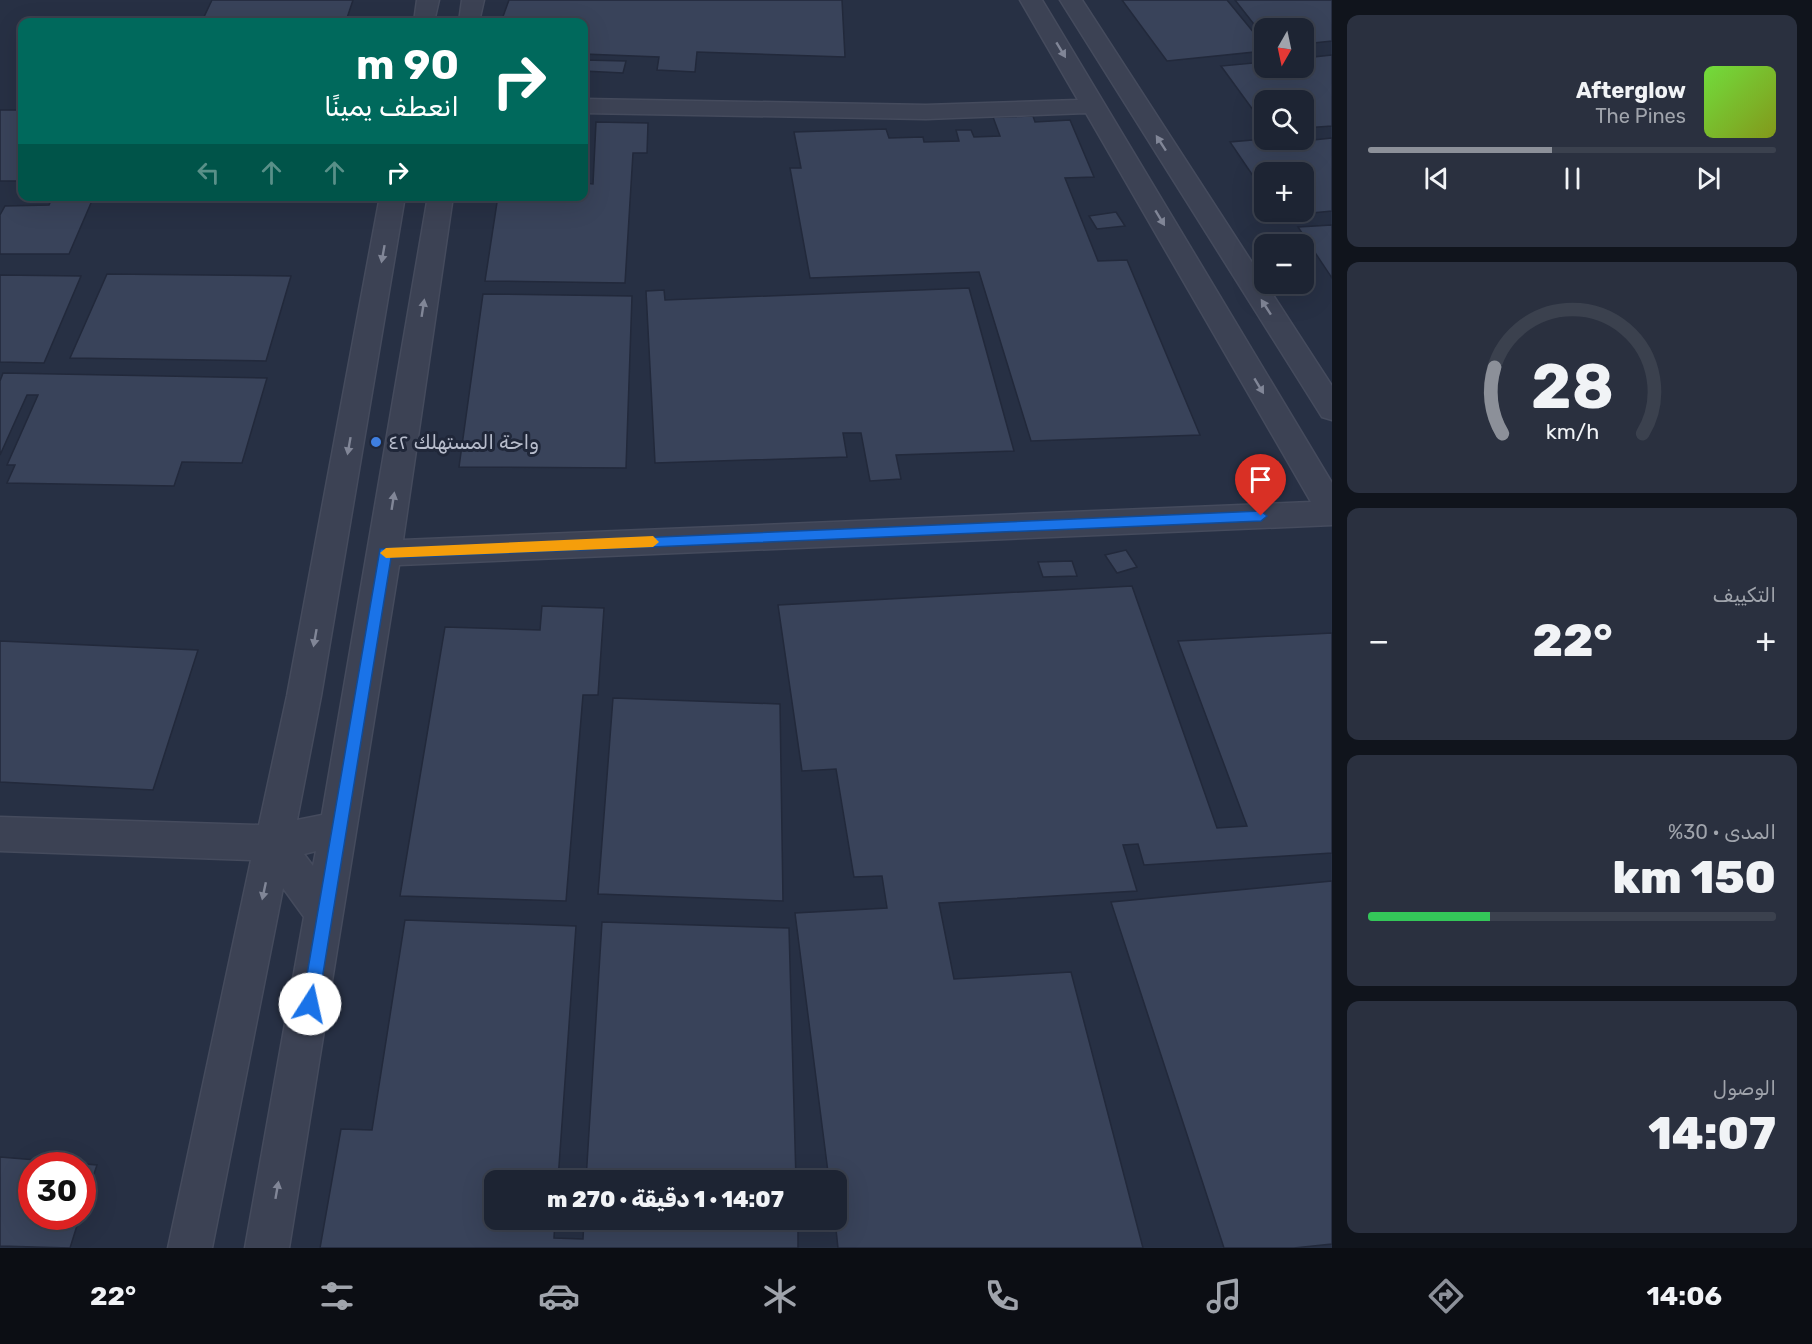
<!DOCTYPE html>
<html lang="ar">
<meta charset="utf-8">
<style>
body{margin:0;font-family:Rubik,"Noto Naskh Arabic",sans-serif;background:#2a303f;color:#f1f3f6;direction:rtl;height:100vh;display:flex;flex-direction:column;font-size:22px;white-space:nowrap}
*{box-sizing:border-box;margin:0}
p{font-size:20px;color:#a0a4ac}
.icon{flex:none;width:33px;height:33px;fill:none;stroke:currentColor;stroke-width:2;stroke-linecap:round;stroke-linejoin:round}
.map{position:relative;flex:1;overflow:hidden;direction:ltr}
.details{display:flex;flex-direction:column;gap:15px;padding:15px;background:#10141c;width:480px}
.details>*{flex:none}
.top-card{position:absolute;left:18px;top:18px;width:570px;height:183px;border-radius:12px;box-shadow:0 6px 24px #0002,0 0 0 2px #3b414e;direction:rtl;background:#00695c;color:#fff;overflow:hidden}
.needle{width:39px;rotate:189deg}
.controls{position:absolute;left:1254px;top:18px;display:grid;gap:12px}
.controls a{display:grid;place-items:center;width:60px;height:60px;border-radius:12px;background:#1d2433;box-shadow:0 6px 24px #0002,0 0 0 2px #3b414e;font-size:30px}
.speed{position:absolute;left:18px;top:1152px;display:flex;gap:12px;font-size:30px;font-weight:700;text-align:center}
.speed>*{display:grid;place-content:center;width:78px;height:78px;border-radius:50%;background:#1d2433;box-shadow:0 6px 24px #0002,0 0 0 2px #3b414e;line-height:1}
.speed .limit{border:9px solid #d22;background:#fff;color:#111}
.pin{position:absolute;display:grid;place-items:center;width:51px;height:51px;color:#fff;margin:-62px -26px;border-radius:50% 50% 50% 0;rotate:-45deg;box-shadow:0 0 6px #0007}
.pin .icon{rotate:45deg}
.me{position:absolute;width:66px;margin:-33px;rotate:10deg;stroke-linejoin:round;filter:drop-shadow(0 0 4px #0008)}
.turn{display:flex;align-items:center;gap:21px;height:126px;padding:0 30px;font-size:27px}
.turn .icon{width:78px;height:78px;stroke-width:2.5}
.turn b{display:block;font-size:42px;line-height:51px}
.lanes{display:flex;align-items:center;height:57px;padding:0 30px;background:#0003;justify-content:center;gap:30px;direction:ltr}
.lanes .off{opacity:.35}
.big{font-size:45px;font-weight:800;line-height:1.1}
.details .tile{flex:1;display:flex;flex-direction:column;justify-content:center;gap:9px;min-width:0;padding:0 21px;border-radius:12px;background:#2a303f}
.details .dial{align-items:center;gap:0}
.dial svg{height:156px;overflow:visible;fill:none;stroke:#3b414e;stroke-width:7;stroke-linecap:round;text-anchor:middle}
.dial text{fill:#f1f3f6;stroke:none}
.song{display:flex;align-items:center;gap:18px}
.cover{width:72px;height:72px;border-radius:9px;background:linear-gradient(135deg,hsl(100 70% 55%),hsl(70 70% 35%))}
.played{height:6px;border-radius:3px;background:linear-gradient(90deg,#8c9099 45%,#3b414e 45%)}
.keys{display:flex;justify-content:space-around;direction:ltr}
.heat{display:flex;justify-content:space-between;align-items:center;font-size:33px;direction:ltr}
.charge{height:9px;border-radius:4px;background:linear-gradient(90deg,#34c759 30%,#3b414e 0)}
.trip{position:absolute;left:484px;top:1170px;width:363px;height:60px;border-radius:12px;background:#1d2433;box-shadow:0 6px 24px #0002,0 0 0 2px #3b414e;font-weight:800;line-height:60px;text-align:center;direction:rtl}
.menu{display:flex;height:96px;justify-content:space-around;align-items:center;background:#0c0e14;color:#a0a4ac}
.menu .icon{width:42px;height:42px}
.menu .current{color:#8c9099}
.menu b{font-size:27px;color:#f1f3f6}
main{display:flex;flex:1;min-height:0}
.map>svg:first-child{display:block}
.building{fill:#39435a;stroke:#22293b;stroke-width:1.5}
.lines{fill:none;stroke-linecap:round;stroke-linejoin:round}
.minor-casing{stroke:#454b5d;stroke-width:3}
.minor{fill:#3c4254;fill-rule:evenodd}
.oneway{fill:#818697}
.route{fill:#1a73e8;stroke:#114b97;stroke-width:1.5}
.slow{fill:#f59e0b}
.shop-dot{fill:#3f7fe0;stroke:#202739;stroke-width:2}
.labels{text-anchor:middle;dominant-baseline:central;stroke-width:6;stroke-linejoin:round;paint-order:stroke}
.poi-label{font-size:20px;fill:#b9becd;stroke:#202739;text-anchor:start}
</style>
<main>
<section class="details">
<div class="tile">
<div class="song"><i class="cover"></i><div><b>Afterglow</b><p>The Pines</p></div></div>
<div class="played"></div>
<div class="keys"><svg class="icon" aria-label="previous" viewBox="0 0 24 24"><path d="M18 5L8 12l10 7zM5 5v14"/></svg><svg class="icon" aria-label="pause" viewBox="0 0 24 24"><path d="M8 5v14M16 5v14"/></svg><svg class="icon" aria-label="next" viewBox="0 0 24 24"><path d="M6 5l10 7-10 7zM19 5v14"/></svg></div>
</div>
<div class="tile dial"><svg viewBox="0 0 100 80">
<path d="M14 69A42 42 0 1 1 86 69"/>
<path d="M14 69A42 42 0 0 1 10 35" stroke="#8c9099"/>
<text x="50" y="56" font-size="32" font-weight="700">28</text>
<text x="50" y="72" font-size="11">km/h</text>
</svg></div>
<div class="tile"><p>التكييف</p>
<div class="heat"><a>−</a><b class="big">22°</b><a>+</a></div>
</div>
<div class="tile"><p>المدى · 30%</p><b class="big">150 km</b><div class="charge"></div></div>
<div class="tile"><p>الوصول</p><b class="big">14:07</b></div>
</section>
<div class="map">
<svg width="1332" height="1248" viewBox="0 0 1332 1248">
<rect width="100%" height="100%" fill="#273044"/>
<!-- building -->
<g class="building">
<polygon points="212,0 353,0 346,21 203,19"/>
<polygon points="509,0 842,0 845,57 697,52 695,72 657,70 659,57 584,54 584,22 501,22"/>
<polygon points="1122,0 1227,0 1264,45 1264,51 1167,61"/>
<polygon points="1235,0 1332,0 1332,41 1304,44 1304,28 1264,28 1264,37"/>
<polygon points="1332,55 1332,126 1304,128 1304,100 1264,100 1264,125 1221,66 1264,62 1264,68 1304,68 1304,58"/>
<polygon points="584,60 626,61 623,73 584,71"/>
<rect x="0" y="110" width="22" height="71"/>
<polygon points="1033,116 1035,122 1070,120 1094,177 1065,178 1098,261 1127,260 1200,435 1031,441 979,272 810,278 790,168 801,168 794,132 886,129 889,138 923,137 924,142 959,141 956,130 971,130 974,137 1000,136 993,117"/>
<polygon points="596,122 648,123 647,153 633,153 625,283 485,281 498,196 584,196 584,183 593,184"/>
<polygon points="1332,138 1332,211 1281,216 1278,212 1304,212 1304,172 1264,172 1264,192 1230,142 1264,139 1283,140 1285,143"/>
<polygon points="53,196 94,196 69,254 0,254 0,215 5,206 49,205"/>
<polygon points="1116,212 1125,226 1097,229 1089,216"/>
<polygon points="1332,225 1332,278 1298,227"/>
<polygon points="107,274 291,276 266,361 70,358"/>
<polygon points="0,275 81,276 44,363 0,362"/>
<polygon points="969,288 1014,451 896,455 901,479 870,481 861,433 843,433 847,457 655,463 646,291 664,290 665,300"/>
<polygon points="483,294 632,296 626,468 459,467"/>
<polygon points="3,373 267,378 242,463 182,462 174,486 7,483 15,465 7,465 38,395 27,395 0,455 0,381"/>
<polygon points="1126,550 1137,567 1117,573 1105,555"/>
<polygon points="1072,561 1077,576 1043,577 1038,562"/>
<polygon points="1132,586 1217,828 1247,826 1178,641 1332,633 1332,853 1144,865 1138,844 1123,845 1137,891 939,903 954,979 1071,972 1143,1248 838,1248 835,1220 837,1220 837,1180 829,1180 795,913 887,908 882,876 854,877 836,769 802,771 778,605"/>
<polygon points="542,606 604,608 598,695 583,695 566,901 400,896 445,627 540,630"/>
<polygon points="0,641 198,650 153,790 0,782"/>
<polygon points="613,698 780,704 783,901 598,894"/>
<polygon points="1332,881 1332,1244 1294,1248 1224,1248 1111,902"/>
<polygon points="405,920 576,926 558,1180 495,1180 495,1220 555,1220 554,1238 583,1239 584,1220 798,1220 798,1248 320,1248 341,1129 372,1130"/>
<polygon points="602,922 789,928 796,1180 586,1180"/>
<polygon points="0,1157 97,1165 82,1209 82,1166 32,1166 32,1216 80,1216 70,1248 0,1246"/>
</g>
<g class="lines">
<defs>
<g id="minor">
<polygon points="417,0 439,0 434,22 414,22"/>
<polygon points="462,0 484,0 479,22 459,22"/>
<path d="M1020,0h22l290,483v42l-933,40 -110,683h-44l59,-331 -21,-29 -71,360h-44l83,-388 -251,-9v-34l259,8 28,-129 93,-500h25l-84,500 -24,124 25,-5 106,-619h25l-50,344 908,-38 -225,-389 -160,6 -342,-6v-14l342,6 152,-5zM316,851l-3,15 -9,-12z"/>
<polygon points="1060,0 1082,0 1332,386 1332,420 1322,417"/>
</g>
</defs>
<!-- minor casing -->
<use href="#minor" class="minor-casing"/>
<!-- minor -->
<use href="#minor" class="minor"/>
</g>
<!-- one-way arrows -->
<defs><path id="oneway-solid" d="M-6-.8H1V-3.2L6.5 0L1 3.2V.8H-6Z" transform="scale(1.5)"/></defs>
<g class="oneway">
<use href="#oneway-solid" transform="translate(1061 50) rotate(59)"/>
<use href="#oneway-solid" transform="translate(1161 143) rotate(-123)"/>
<use href="#oneway-solid" transform="translate(1160 218) rotate(59)"/>
<use href="#oneway-solid" transform="translate(383 254) rotate(100)"/>
<use href="#oneway-solid" transform="translate(1266 307) rotate(-123)"/>
<use href="#oneway-solid" transform="translate(423 308) rotate(-81)"/>
<use href="#oneway-solid" transform="translate(1259 386) rotate(59)"/>
<use href="#oneway-solid" transform="translate(349 446) rotate(100)"/>
<use href="#oneway-solid" transform="translate(393 501) rotate(-81)"/>
<use href="#oneway-solid" transform="translate(315 638) rotate(100)"/>
<use href="#oneway-solid" transform="translate(264 891) rotate(102)"/>
<use href="#oneway-solid" transform="translate(277 1190) rotate(-80)"/>
</g>
<!-- route -->
<polygon class="route" points="1261,511 1267,516 1261,521 391,558 318,1004 316,1010 310,1012 304,1010 302,1004 380,549"/>
<!-- slow -->
<polygon class="slow" points="653,536 659,542 653,547 386,558 380,553 386,548"/>
<!-- markers -->
<circle class="shop-dot" cx="376" cy="442" r="6"/>
<g class="labels">
<!-- poi labels -->
<g class="poi-label">
<text x="388" y="442">واحة المستهلك ٤٢</text>
</g>
</g>
</svg>
<div class="controls">
<a><svg class="needle" viewBox="-14 -14 28 28"><path d="M0-13l5 13h-10z" fill="#e53935"/><path d="M0 13l5-13h-10z" fill="#a0a4ac"/></svg></a>
<a><svg class="icon" aria-label="search" viewBox="0 0 24 24"><circle cx="10" cy="10" r="6"/><path d="M15 15l6 6"/></svg></a>
<a>+</a>
<a>−</a>
</div>
<div class="speed"><div class="limit">30</div></div>
<div class="pin" style="left:1261px;top:516px;background:#d93025"><svg class="icon" aria-label="arrive" viewBox="0 0 24 24"><path d="M6 21V4h12l-3 4 3 4H6"/></svg></div>
<svg class="me" style="left:310px;top:1004px" viewBox="-20 -20 40 40"><circle r="19" fill="#fff"/><path d="M0-13L10 11 0 6-10 11z" fill="#1a73e8"/></svg>
<div class="trip">14:07 · 1 دقيقة · 270 m</div>
<div class="top-card">
<div class="turn"><svg class="icon" aria-label="right" viewBox="0 0 24 24"><path d="M7 20v-9h11M14 6l5 5-5 5"/></svg><div><b>90 m</b>انعطف يمينًا</div></div>
<div class="lanes"><svg class="icon off" aria-label="left" viewBox="0 0 24 24"><path d="M17 20v-9H6M10 6l-5 5 5 5"/></svg><svg class="icon off" aria-label="ahead" viewBox="0 0 24 24"><path d="M12 20V5M6 11l6-6 6 6"/></svg><svg class="icon off" aria-label="ahead" viewBox="0 0 24 24"><path d="M12 20V5M6 11l6-6 6 6"/></svg><svg class="icon" aria-label="right" viewBox="0 0 24 24"><path d="M7 20v-9h11M14 6l5 5-5 5"/></svg></div>
</div>
</div>
</main>
<nav class="menu">
<b>14:06</b>
<svg class="icon current" aria-label="directions" viewBox="0 0 24 24"><path d="M12 3l9 9-9 9-9-9zM9 14v-3h6M13 9l2 2-2 2"/></svg>
<svg class="icon" aria-label="music" viewBox="0 0 24 24"><path d="M9 18V5l10-2v13"/><circle cx="6" cy="18" r="3"/><circle cx="16" cy="16" r="3"/></svg>
<svg class="icon" aria-label="phone" viewBox="0 0 24 24"><path d="M5 4h4l2 5-3 2q2 4 5 5l2-3 5 2v4C11 20 4 13 5 4z"/></svg>
<svg class="icon" aria-label="climate" viewBox="0 0 24 24"><path d="M12 3v18M4 7l16 10M4 17L20 7"/></svg>
<svg class="icon" aria-label="car" viewBox="0 0 24 24"><path d="M5 17H2v-5l4-1 3-4h7l3 4 3 1v5h-3M9 17h6M6 11h13"/><circle cx="7" cy="17" r="2"/><circle cx="17" cy="17" r="2"/></svg>
<svg class="icon" aria-label="filters" viewBox="0 0 24 24"><path d="M4 7h16M4 17h16"/><circle cx="9" cy="7" r="2"/><circle cx="15" cy="17" r="2"/></svg>
<b>22°</b>
</nav>
